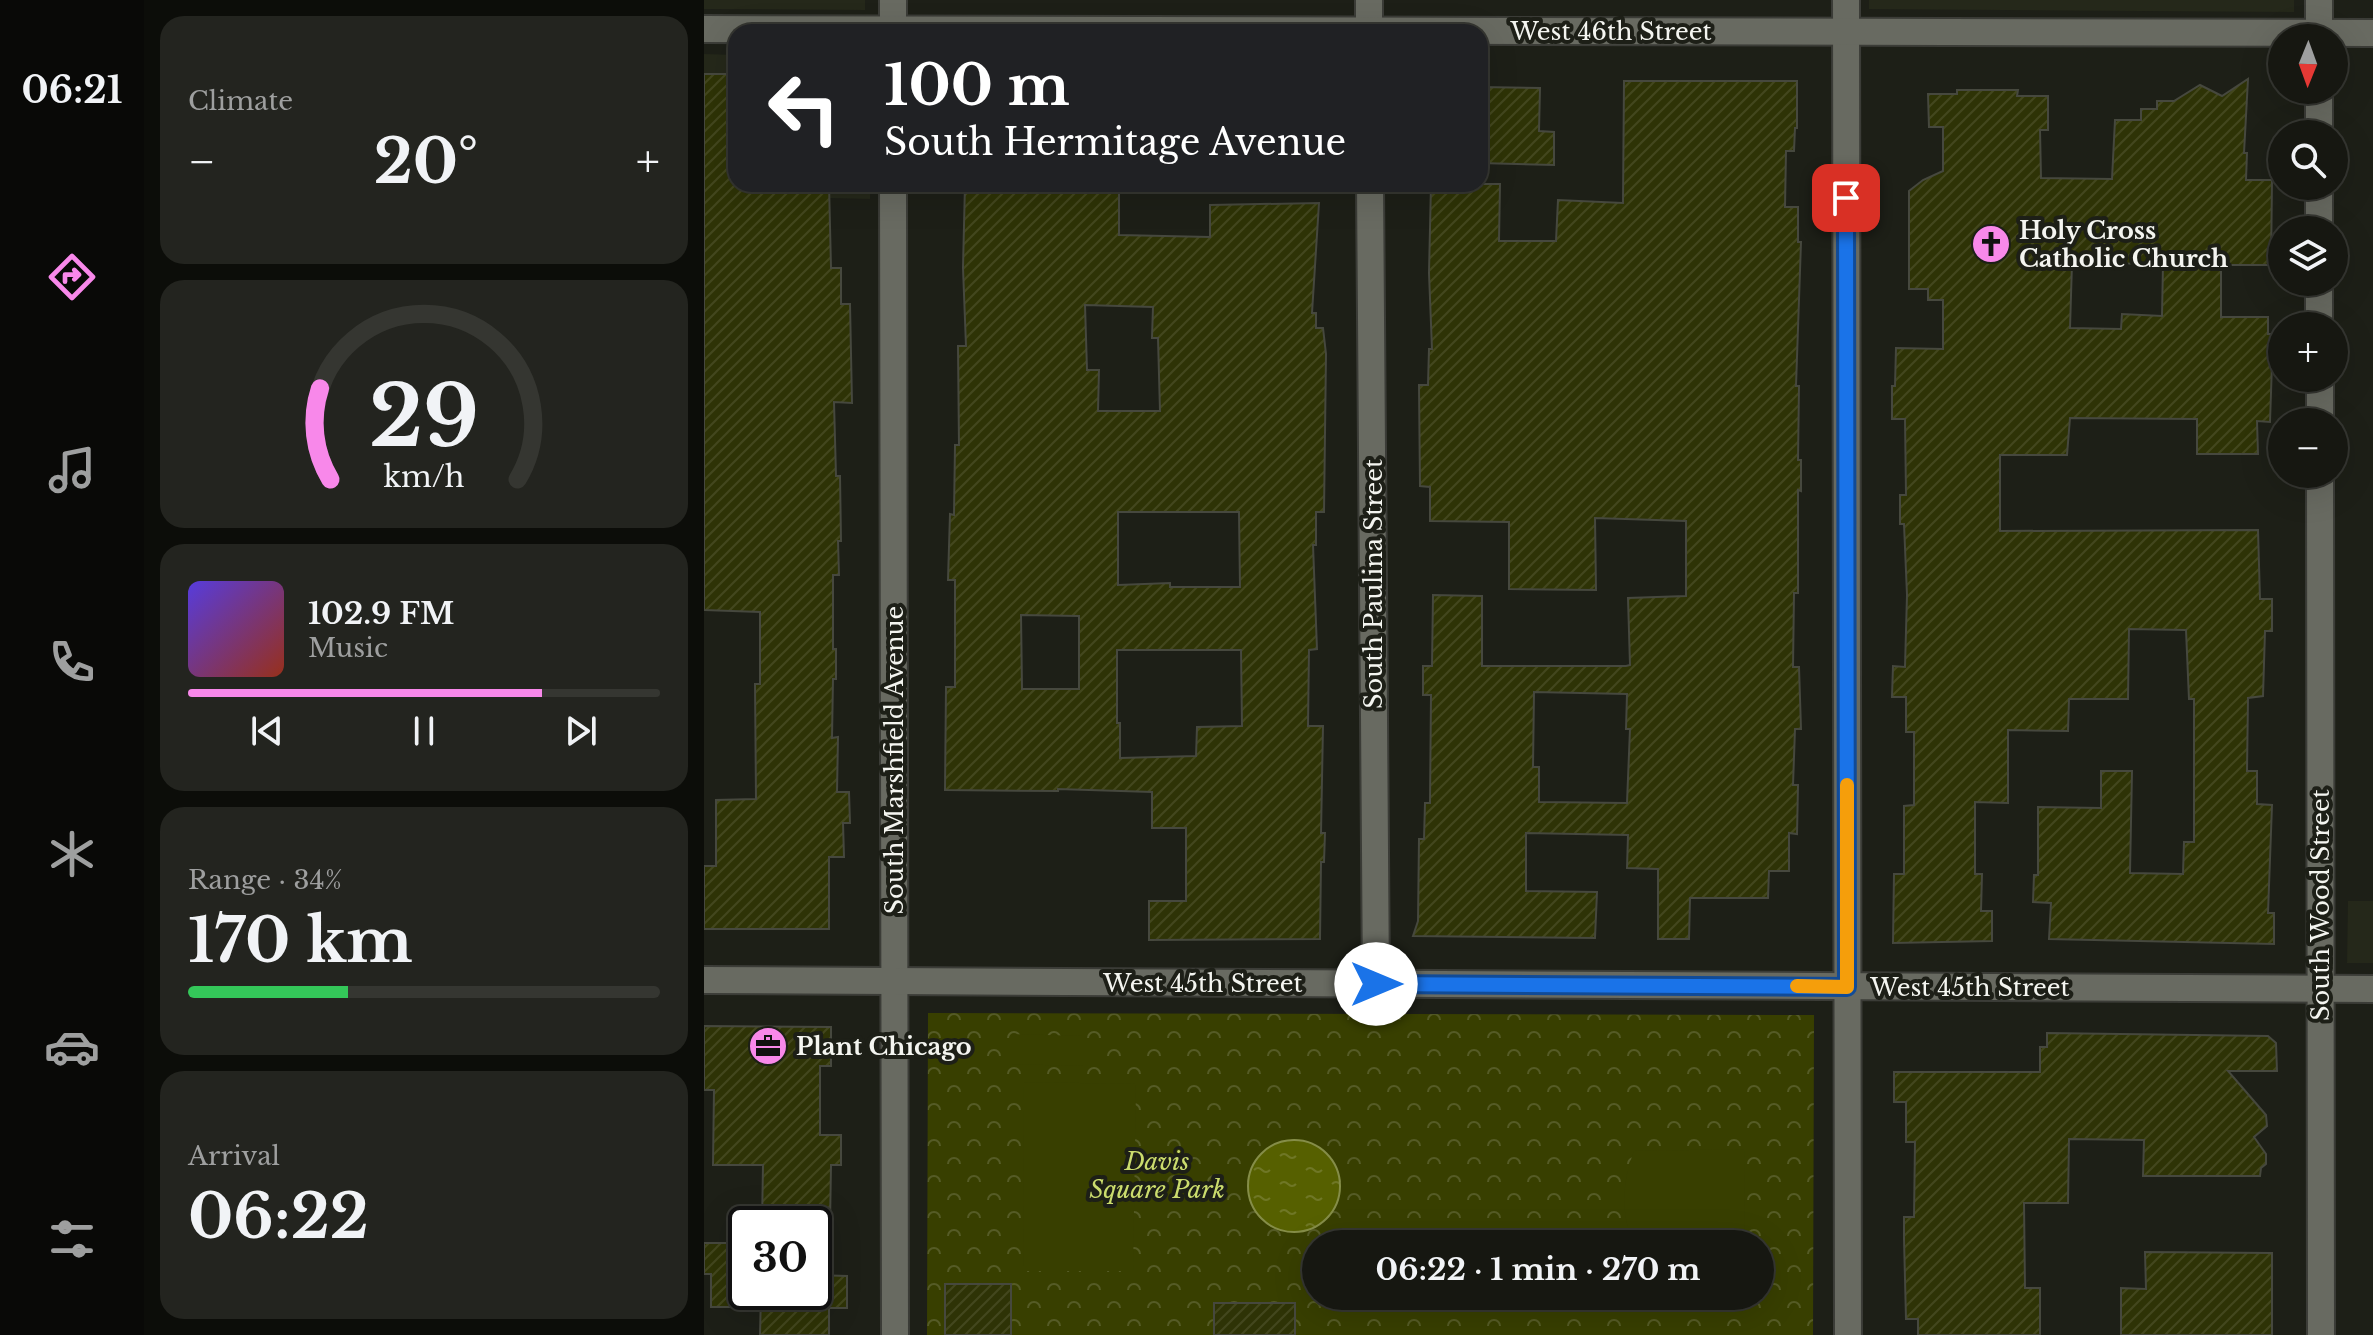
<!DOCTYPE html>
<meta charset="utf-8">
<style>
body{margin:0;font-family:"Libre Baskerville",serif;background:#23241f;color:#f1f3f6;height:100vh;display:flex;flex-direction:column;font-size:30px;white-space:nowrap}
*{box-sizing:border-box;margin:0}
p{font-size:26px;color:#9e9f9f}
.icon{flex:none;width:44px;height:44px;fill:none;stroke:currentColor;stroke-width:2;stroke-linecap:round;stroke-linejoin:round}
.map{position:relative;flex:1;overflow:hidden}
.side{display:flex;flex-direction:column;gap:16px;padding:16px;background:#0c0d09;width:560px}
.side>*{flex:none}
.banner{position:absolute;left:24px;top:24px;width:760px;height:168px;border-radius:24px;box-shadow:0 8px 32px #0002,0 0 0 2px #353631;background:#202124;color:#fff;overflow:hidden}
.needle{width:52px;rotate:181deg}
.tools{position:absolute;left:1564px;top:24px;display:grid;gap:16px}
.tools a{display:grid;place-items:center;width:80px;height:80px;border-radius:50%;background:#161711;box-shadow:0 8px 32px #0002,0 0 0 2px #353631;font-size:40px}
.speed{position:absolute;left:24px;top:1206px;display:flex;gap:16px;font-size:40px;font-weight:700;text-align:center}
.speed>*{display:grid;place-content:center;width:104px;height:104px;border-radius:50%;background:#161711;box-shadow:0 8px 32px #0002,0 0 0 2px #353631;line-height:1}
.speed .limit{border:4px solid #111;border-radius:12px;background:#fff;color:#111}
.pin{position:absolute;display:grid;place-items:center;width:68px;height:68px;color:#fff;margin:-34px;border-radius:16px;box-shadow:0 4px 12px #0006}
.me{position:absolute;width:88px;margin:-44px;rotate:90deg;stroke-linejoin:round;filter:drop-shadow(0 0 6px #0008)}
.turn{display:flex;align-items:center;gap:28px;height:168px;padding:0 24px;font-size:36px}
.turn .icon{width:104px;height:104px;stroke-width:2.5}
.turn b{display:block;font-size:56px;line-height:68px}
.big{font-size:60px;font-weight:700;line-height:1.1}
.side .tile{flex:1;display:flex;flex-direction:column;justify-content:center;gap:12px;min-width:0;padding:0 28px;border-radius:24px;background:#23241f}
.side .dial{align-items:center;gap:0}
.dial svg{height:208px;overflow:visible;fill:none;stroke:#353631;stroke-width:7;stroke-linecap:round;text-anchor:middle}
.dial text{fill:#f1f3f6;stroke:none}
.song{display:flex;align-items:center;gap:24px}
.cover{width:96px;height:96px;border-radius:12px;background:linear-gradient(135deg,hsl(250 70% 55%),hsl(10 70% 35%))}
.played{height:8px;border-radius:4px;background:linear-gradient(90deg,#f888ea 75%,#353631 75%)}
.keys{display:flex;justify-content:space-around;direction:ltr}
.heat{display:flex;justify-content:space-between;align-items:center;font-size:44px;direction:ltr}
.charge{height:12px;border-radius:6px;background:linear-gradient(90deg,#34c759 34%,#353631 0)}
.trip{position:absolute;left:598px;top:1230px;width:472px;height:80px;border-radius:40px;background:#161711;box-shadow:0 8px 32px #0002,0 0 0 2px #353631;font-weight:700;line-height:80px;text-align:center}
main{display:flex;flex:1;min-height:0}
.menu{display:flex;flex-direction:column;width:144px;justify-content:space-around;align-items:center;background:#090907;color:#9e9f9f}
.menu .icon{width:56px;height:56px}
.menu .selected{color:#f888ea}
.menu b{font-size:36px;color:#f1f3f6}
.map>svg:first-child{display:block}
.built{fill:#25281a}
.park{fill:url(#park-crowns);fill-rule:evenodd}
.pitch{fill:#383f00}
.water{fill:url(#water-ripples);stroke:#858d48;stroke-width:2}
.building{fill:url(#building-hatch);stroke:#46483e;stroke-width:2;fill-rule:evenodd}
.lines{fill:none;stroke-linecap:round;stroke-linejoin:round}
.street-casing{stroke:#3b3c37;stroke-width:30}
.street{stroke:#686a61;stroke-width:26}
.route-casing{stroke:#114b97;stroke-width:20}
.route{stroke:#1a73e8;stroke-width:14}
.slow{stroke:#f59e0b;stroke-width:14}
.labels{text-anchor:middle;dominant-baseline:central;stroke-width:8;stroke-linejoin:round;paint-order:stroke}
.street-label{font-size:24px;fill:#f4f5f0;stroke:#1d1f17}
.poi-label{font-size:24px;font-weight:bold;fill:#f4f5f0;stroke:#1d1f17;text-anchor:start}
.park-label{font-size:24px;font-style:italic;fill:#cbdc6d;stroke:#1d1f17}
</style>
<main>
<nav class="menu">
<b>06:21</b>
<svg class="icon selected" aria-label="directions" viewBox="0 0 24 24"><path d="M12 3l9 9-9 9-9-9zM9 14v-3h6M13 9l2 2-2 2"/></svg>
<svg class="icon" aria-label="music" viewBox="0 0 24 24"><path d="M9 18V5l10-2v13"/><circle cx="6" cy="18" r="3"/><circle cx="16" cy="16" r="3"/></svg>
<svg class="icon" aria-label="phone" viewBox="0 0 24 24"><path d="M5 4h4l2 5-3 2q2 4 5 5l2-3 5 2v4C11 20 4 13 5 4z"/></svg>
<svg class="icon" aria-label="climate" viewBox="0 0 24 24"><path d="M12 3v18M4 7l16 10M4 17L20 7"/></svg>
<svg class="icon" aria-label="car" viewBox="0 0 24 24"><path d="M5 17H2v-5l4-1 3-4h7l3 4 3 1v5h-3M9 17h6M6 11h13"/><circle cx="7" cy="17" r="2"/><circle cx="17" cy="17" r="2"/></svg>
<svg class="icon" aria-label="filters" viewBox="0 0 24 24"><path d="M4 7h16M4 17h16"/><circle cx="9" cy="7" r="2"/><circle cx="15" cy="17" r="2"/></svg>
</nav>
<section class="side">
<div class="tile"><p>Climate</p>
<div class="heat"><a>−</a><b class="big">20°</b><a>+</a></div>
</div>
<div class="tile dial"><svg viewBox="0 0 100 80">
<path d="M14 69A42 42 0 1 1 86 69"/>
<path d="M14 69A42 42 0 0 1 10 34" stroke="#f888ea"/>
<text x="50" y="56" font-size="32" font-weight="700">29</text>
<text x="50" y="72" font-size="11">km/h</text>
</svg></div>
<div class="tile">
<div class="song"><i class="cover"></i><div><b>102.9 FM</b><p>Music</p></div></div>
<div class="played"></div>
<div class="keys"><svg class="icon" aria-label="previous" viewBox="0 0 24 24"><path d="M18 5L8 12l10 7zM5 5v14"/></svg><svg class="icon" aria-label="pause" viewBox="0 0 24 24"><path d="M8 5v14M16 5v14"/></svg><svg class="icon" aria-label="next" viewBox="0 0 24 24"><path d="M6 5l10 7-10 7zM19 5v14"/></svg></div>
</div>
<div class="tile"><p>Range · 34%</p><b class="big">170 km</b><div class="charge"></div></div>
<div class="tile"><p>Arrival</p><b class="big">06:22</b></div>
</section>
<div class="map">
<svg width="1669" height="1335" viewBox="0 0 1669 1335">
<defs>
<pattern id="park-crowns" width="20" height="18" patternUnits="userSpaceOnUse" patternTransform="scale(2)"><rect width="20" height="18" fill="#383f00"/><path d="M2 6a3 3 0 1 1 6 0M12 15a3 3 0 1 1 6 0" fill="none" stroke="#555b26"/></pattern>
<pattern id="water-ripples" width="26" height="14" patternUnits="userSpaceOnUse" patternTransform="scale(2)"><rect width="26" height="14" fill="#566000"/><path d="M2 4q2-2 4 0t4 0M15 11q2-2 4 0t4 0" fill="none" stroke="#6f7726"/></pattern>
<pattern id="building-hatch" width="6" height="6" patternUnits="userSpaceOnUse" patternTransform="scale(2)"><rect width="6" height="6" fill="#2e3306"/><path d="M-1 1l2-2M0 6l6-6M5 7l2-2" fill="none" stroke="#43471e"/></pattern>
</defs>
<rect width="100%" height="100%" fill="#1d1f17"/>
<!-- built -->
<g class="built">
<polygon points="0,0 161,0 161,10 0,9"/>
<polygon points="1165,0 1590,0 1590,12 1165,9"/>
<polygon points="0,54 32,55 32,184 166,184 166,199 0,195"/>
<polygon points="1644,901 1669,901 1669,963 1643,963"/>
</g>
<!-- park -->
<path class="park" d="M224,1013l886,2 -1,320h-886zM612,1244h444v52h-444z"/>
<!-- pitch -->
<g class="pitch">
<polygon points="307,1034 379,1036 379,1066 307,1064"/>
<polygon points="320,1082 432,1084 429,1271 319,1271"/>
<path d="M1040,1149l1,95h-111c-14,-30 -12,-62 0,-93z"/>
</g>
<!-- water -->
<circle class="water" cx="590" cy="1186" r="46"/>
<!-- building -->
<g class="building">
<polygon points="0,74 32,74 32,184 125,184 127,268 137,268 137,304 146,304 148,403 130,402 132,476 136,476 137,541 134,541 135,575 129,575 129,649 132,649 132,679 129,679 128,738 134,737 133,792 145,792 146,823 139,823 140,857 125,857 125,929 0,929 0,866 12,866 12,800 52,799 51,684 56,684 56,612 0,610"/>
<path d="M1544,79l-4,74h3l-1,27h26l-1,85h-50v52h47v17h5l-3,88 -13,-1 1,33h-61v-35l-127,-1 -3,37h-67v76l258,-1 2,69h12v32h-7l-2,65 -15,2 -1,73h10v33l15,1 -4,108h6v31l-225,-5 2,-36 -18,-1 1,-27h4v-68l63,1v-37h31l-2,102 53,1 1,-32h10v-143h-5l-3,-69 -57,-1 -1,70h-59l-1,32 -60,-1v73l-33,-1v72h7l-1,37h11v30l-99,2 1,-69h10v-68l10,-1v-73h-8v-35h-14l1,-31 12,1 2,-72 -3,-71h-4v-29h6l-1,-76h-13v-33h3l1,-38 47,1v-49h-15v-11h-19v-98l14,-11 20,-9v-44h-14l-1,-33h29v-4h61l-1,6h31v34h-8l1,48 71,1 3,-59h26v-11h16v-8h17l26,-16 22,11zM1368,263l91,1 -1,52 -40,-2 -1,15 -51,-1z"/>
<path d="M920,81h173v47h-2l-1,23h-8l-1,56h13v35h3l-5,144h3l-1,74h3v31l-3,-1v103h-4l-1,74h6l2,62h-6l-2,56h5l-1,49 -8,-1v38h-20l-1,27h-78l-1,41h-31v-70l-31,-1 1,-33 -102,-2v58l71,1 -2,46 -182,-2 5,-15 1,-82h5l1,-36h5l1,-108h-8v-29h9l1,-71 49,1v70h144l4,-1 -2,-67 58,-2v-75l-91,-3 1,72 -87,-1v-67l-79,-1v-34l-10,-1 -1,-101h9l1,-36h3l-3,-76 2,-89h69l-1,57h57l2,-41 65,3zM830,692l93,2 -1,35h4l-3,74 -88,-1v-35h-6z"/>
<polygon points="776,87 836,88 835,131 850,132 850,165 776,163"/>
<path d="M261,184h154v51l91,2v-32l109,-2 -7,110h4v15h7l3,26 -2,158h-8v33h-3l4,104 -8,1 -1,76h15l-2,107h4l-1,29h-3l-1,77 -171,1v-39h37v-73h-34v-36l-94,-3v2l-113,-1 1,-103h9v-107h-7l2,-66 4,1 1,-70h4l-1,-99h8l-3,-78zM381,305l68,2 -1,31h6l2,73h-62l1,-41h-12zM414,512h121l1,75h-70v-4l-52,2zM317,615l58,1v73h-57zM413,650h124l1,76 -45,1 -1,29 -76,2v-35h-3z"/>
<polygon points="0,1026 127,1027 127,1066 116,1066 116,1135 137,1135 137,1165 127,1165 126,1224 58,1224 59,1165 9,1165 10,1090 0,1090"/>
<polygon points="1343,1033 1564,1036 1572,1043 1573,1071 1524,1071 1562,1115 1563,1126 1550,1137 1562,1154 1562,1164 1557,1168 1556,1176 1439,1176 1440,1140 1365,1139 1364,1203 1320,1203 1321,1288 1336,1288 1336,1335 1214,1335 1214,1319 1202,1319 1200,1239 1200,1217 1210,1217 1211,1142 1202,1142 1202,1102 1190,1102 1190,1072 1336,1072 1336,1047 1343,1047"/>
<polygon points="0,1243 42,1243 42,1307 7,1307 7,1274 0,1274"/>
<polygon points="1441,1252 1568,1253 1568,1335 1417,1335 1417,1288 1442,1289"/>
<polygon points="110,1275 143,1276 143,1308 125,1308 125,1335 56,1335 57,1292 110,1292"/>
<rect x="241" y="1284" width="66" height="51"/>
<rect x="510" y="1303" width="81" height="32"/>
</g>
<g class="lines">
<defs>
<g id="street">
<polyline points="189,0 189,32"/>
<polyline points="665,0 665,32"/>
<polyline points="1142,0 1144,1335"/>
<polyline points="1615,0 1615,38"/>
<polyline points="0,29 1669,33"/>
<polyline points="1615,90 1615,134"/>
<polyline points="189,184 191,1335"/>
<polyline points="666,184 672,984"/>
<polyline points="1615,186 1615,230"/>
<polyline points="1615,282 1615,326"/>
<polyline points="1616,378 1616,422"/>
<polyline points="1616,474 1617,1335"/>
<polyline points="0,980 1669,989"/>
</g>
</defs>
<!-- street casing -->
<use href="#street" class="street-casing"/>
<!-- street -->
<use href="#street" class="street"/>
</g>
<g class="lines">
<defs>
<polyline id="route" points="672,984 1143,987 1142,198"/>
</defs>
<!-- route casing -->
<use href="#route" class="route-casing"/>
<!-- route -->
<use href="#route" class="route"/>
<!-- slow -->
<polyline class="slow" points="1093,986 1143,987 1143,785"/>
</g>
<!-- icons -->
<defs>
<symbol id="church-disc" viewBox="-11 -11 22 22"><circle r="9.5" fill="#f888ea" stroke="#1d1f17"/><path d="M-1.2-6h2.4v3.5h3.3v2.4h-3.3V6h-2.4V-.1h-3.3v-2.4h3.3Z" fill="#111"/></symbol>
<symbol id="office-disc" viewBox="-11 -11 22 22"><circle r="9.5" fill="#f888ea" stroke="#1d1f17"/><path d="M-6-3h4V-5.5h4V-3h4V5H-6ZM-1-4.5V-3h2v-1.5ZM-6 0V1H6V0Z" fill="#111"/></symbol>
</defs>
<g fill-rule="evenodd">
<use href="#church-disc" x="1265" y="222" width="44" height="44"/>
<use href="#office-disc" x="42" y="1024" width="44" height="44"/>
</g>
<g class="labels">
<!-- street labels -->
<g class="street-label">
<text x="907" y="31">West 46th Street</text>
<text transform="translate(669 584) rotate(-90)">South Paulina Street</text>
<text transform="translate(190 760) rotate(-90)">South Marshfield Avenue</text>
<text transform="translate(1616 905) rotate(-90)">South Wood Street</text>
<text x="499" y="983">West 45th Street</text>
<text x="1266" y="987">West 45th Street</text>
</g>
<!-- poi labels -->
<g class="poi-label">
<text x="1315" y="230">Holy Cross<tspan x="1315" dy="28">Catholic Church</tspan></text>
<text x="92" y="1046">Plant Chicago</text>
</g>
<!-- park labels -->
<g class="park-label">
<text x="453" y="1161">Davis<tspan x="453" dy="28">Square Park</tspan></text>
</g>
</g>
</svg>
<div class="tools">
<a><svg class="needle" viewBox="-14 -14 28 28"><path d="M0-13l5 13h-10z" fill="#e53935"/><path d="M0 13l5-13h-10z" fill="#9e9f9f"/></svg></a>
<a><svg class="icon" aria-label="search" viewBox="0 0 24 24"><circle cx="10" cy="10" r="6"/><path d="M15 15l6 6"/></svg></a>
<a><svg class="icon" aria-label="layers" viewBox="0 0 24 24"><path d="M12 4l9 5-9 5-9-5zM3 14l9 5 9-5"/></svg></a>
<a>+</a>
<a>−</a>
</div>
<div class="speed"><div class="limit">30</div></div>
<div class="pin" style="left:1142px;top:198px;background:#d93025"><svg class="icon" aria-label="arrive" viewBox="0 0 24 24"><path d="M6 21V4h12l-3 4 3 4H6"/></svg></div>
<svg class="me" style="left:672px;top:984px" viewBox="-20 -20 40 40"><circle r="19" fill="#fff"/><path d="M0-13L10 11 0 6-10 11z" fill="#1a73e8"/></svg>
<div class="trip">06:22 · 1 min · 270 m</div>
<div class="banner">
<div class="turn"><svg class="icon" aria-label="left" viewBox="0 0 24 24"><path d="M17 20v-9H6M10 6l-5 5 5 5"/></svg><div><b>100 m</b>South Hermitage Avenue</div></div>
</div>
</div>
</main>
